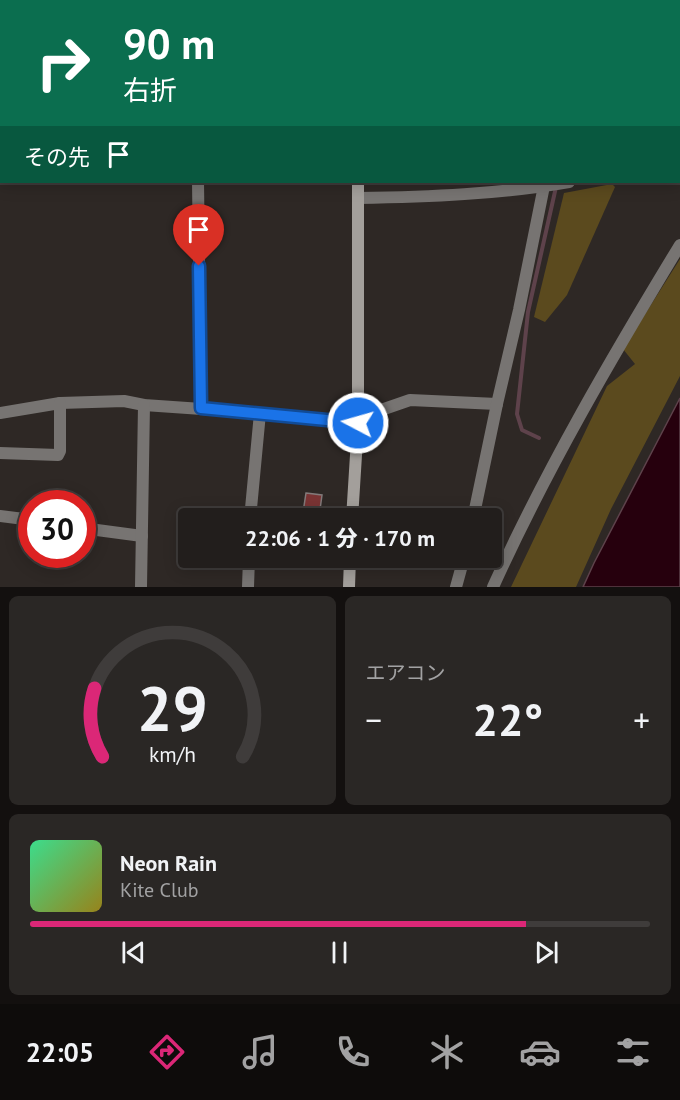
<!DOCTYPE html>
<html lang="ja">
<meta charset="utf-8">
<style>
body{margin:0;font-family:"PT Sans","Noto Sans JP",sans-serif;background:#2a2725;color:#f1f3f6;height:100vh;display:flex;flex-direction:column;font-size:22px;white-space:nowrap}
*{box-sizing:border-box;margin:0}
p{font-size:20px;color:#a2a2a3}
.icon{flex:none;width:33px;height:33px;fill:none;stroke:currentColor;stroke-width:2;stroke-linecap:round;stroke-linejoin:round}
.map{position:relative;height:587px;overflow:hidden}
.drawer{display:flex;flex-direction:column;gap:9px;padding:9px;background:#13100f;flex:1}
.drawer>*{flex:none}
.guide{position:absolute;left:0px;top:0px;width:681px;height:183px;box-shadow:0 3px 15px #0003,0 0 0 2px #3f3c3b;background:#0b6e4f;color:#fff;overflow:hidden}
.speed{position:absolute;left:18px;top:490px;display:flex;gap:12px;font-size:30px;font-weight:700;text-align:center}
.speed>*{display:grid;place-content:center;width:78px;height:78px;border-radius:50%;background:#221e1c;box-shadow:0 3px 15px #0003,0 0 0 2px #3f3c3b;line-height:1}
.speed .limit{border:9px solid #d22;background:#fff;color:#111}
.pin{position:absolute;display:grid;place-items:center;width:51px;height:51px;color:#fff;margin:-62px -26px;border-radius:50% 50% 50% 0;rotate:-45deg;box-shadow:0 0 6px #0007}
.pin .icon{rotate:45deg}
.me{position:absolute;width:66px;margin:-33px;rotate:276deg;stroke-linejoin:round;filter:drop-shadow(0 0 4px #0008)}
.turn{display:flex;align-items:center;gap:21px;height:126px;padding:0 24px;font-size:27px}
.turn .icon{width:78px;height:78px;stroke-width:2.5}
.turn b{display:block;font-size:42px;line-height:51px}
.then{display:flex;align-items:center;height:57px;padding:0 24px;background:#0003;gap:12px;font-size:22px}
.big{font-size:45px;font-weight:800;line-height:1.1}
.drawer .card{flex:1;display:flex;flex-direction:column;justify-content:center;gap:9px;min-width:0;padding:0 21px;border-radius:9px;background:#2a2725}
.drawer .dial{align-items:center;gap:0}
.dial svg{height:156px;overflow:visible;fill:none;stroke:#3f3c3b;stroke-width:7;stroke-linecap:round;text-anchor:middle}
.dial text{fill:#f1f3f6;stroke:none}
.song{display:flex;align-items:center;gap:18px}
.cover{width:72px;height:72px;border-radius:9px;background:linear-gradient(135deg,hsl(150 70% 55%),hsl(50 70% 35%))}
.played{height:6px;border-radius:3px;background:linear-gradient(90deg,#db2777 80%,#3f3c3b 80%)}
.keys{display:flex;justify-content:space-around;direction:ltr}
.heat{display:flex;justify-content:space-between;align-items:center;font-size:33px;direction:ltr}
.drawer .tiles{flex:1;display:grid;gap:9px;grid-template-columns:1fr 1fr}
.card:last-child{grid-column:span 2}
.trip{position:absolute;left:178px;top:508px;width:324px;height:60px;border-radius:6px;background:#221e1c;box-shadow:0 3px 15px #0003,0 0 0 2px #3f3c3b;font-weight:800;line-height:60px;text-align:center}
.menu{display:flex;height:96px;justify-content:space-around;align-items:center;background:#0e0c0b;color:#a2a2a3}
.menu .icon{width:42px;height:42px}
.menu .selected{color:#db2777}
.menu b{font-size:27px;color:#f1f3f6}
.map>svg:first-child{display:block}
.green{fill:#5b4a1e}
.water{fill:#26000d;stroke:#5e424b;stroke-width:1.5}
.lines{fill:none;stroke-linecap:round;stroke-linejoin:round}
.stream{stroke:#5e424b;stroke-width:4}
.building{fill:#7a3434;stroke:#837a7a;stroke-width:1.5}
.minor{stroke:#777472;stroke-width:12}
.tertiary{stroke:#777472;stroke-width:12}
.secondary{stroke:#a39f9b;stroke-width:12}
.rail-casing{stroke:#9a9593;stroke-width:6}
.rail{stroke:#2e2825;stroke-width:4;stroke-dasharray:11;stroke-linecap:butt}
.route-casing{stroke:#114b97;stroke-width:15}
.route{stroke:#1a73e8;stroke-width:10}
</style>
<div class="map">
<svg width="680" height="587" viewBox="0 0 680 587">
<rect width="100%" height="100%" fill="#2e2825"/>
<!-- green -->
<g class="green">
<polygon points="612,184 615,187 567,295 545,322 534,317 564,193"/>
<polygon points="680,259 680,376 611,509 576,587 511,587 607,386 635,364 623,349"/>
</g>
<!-- water -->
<polygon class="water" points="680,398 680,587 583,587 594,563"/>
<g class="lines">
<!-- stream -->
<g class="stream">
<polyline points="510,0 511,2"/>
<polyline points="539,438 522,430 517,414 528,312 556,187"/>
</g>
</g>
<!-- building -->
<polygon class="building" points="306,493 322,495 319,517 327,518 328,513 332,513 331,519 302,519"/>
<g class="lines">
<!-- minor -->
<g class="minor">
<polyline points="600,2 601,0"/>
<polyline points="198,182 201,408"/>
<polyline points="0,413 60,403 124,401 144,405 260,413 358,423"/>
<polyline points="358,418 410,400 497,404"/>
<polyline points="0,453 58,455 60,451 60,403"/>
<polyline points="0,516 32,520"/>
<polyline points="250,519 260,413"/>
<polyline points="473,519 497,404 519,310 544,186 547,182"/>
<polyline points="82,528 142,536"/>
<polyline points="141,587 144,405"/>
<polyline points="248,587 249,558"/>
<polyline points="456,587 464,558"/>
<path d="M493,587c54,-119 119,-230 187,-342"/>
</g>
<!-- tertiary -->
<g class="tertiary">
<polyline points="680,158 680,157"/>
<path d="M358,198c71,-1 142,-4 211,-16"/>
</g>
<!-- secondary -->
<g class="secondary">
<polyline points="368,0 368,2"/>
<polyline points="352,519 358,423 358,182"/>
<polyline points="349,587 350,558"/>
</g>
<defs>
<g id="rail">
<polyline points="7,2 7,0"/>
<polyline points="0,26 2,21"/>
</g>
</defs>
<!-- rail casing -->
<use href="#rail" class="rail-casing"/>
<!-- rail -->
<use href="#rail" class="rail"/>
</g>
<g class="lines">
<defs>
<polyline id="route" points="199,266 201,408 358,423"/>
</defs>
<!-- route casing -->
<use href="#route" class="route-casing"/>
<!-- route -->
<use href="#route" class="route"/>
</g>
</svg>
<div class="speed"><div class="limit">30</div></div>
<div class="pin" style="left:199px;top:266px;background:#d93025"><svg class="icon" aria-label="arrive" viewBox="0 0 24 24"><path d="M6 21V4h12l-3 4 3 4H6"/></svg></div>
<svg class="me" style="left:358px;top:423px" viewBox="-20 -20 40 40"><circle r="17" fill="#1a73e8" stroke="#fff" stroke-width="3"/><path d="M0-11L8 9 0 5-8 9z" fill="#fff"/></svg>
<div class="trip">22:06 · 1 分 · 170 m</div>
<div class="guide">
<div class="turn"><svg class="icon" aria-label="right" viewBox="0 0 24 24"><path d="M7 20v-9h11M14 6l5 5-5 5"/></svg><div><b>90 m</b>右折</div></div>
<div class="then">その先<svg class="icon" aria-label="arrive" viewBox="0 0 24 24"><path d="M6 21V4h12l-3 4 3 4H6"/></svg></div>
</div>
</div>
<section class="drawer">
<div class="tiles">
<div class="card dial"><svg viewBox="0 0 100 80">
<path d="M14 69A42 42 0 1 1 86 69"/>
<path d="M14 69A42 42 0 0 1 10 34" stroke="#db2777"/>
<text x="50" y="56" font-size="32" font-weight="700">29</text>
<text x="50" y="72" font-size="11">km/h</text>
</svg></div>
<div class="card"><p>エアコン</p>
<div class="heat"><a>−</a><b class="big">22°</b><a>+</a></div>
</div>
<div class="card">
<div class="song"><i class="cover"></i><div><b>Neon Rain</b><p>Kite Club</p></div></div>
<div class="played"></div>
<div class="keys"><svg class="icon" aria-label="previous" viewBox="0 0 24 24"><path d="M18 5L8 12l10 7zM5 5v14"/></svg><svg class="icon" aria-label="pause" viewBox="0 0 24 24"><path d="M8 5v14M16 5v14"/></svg><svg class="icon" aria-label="next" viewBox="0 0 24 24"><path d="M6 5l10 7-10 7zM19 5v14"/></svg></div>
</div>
</div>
</section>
<nav class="menu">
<b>22:05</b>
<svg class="icon selected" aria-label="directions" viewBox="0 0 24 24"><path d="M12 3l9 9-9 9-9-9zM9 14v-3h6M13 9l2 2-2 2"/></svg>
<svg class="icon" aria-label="music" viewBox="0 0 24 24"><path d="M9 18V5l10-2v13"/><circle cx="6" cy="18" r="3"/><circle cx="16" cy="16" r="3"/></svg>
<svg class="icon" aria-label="phone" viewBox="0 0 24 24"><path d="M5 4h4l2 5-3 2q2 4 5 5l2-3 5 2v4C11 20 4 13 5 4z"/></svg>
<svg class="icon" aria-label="climate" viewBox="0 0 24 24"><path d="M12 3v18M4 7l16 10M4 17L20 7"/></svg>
<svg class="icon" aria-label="car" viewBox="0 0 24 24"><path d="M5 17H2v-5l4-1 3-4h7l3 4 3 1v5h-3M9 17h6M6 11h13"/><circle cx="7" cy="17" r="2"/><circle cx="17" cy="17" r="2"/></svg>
<svg class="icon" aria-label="filters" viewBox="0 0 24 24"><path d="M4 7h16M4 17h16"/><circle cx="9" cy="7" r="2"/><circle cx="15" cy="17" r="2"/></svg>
</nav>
